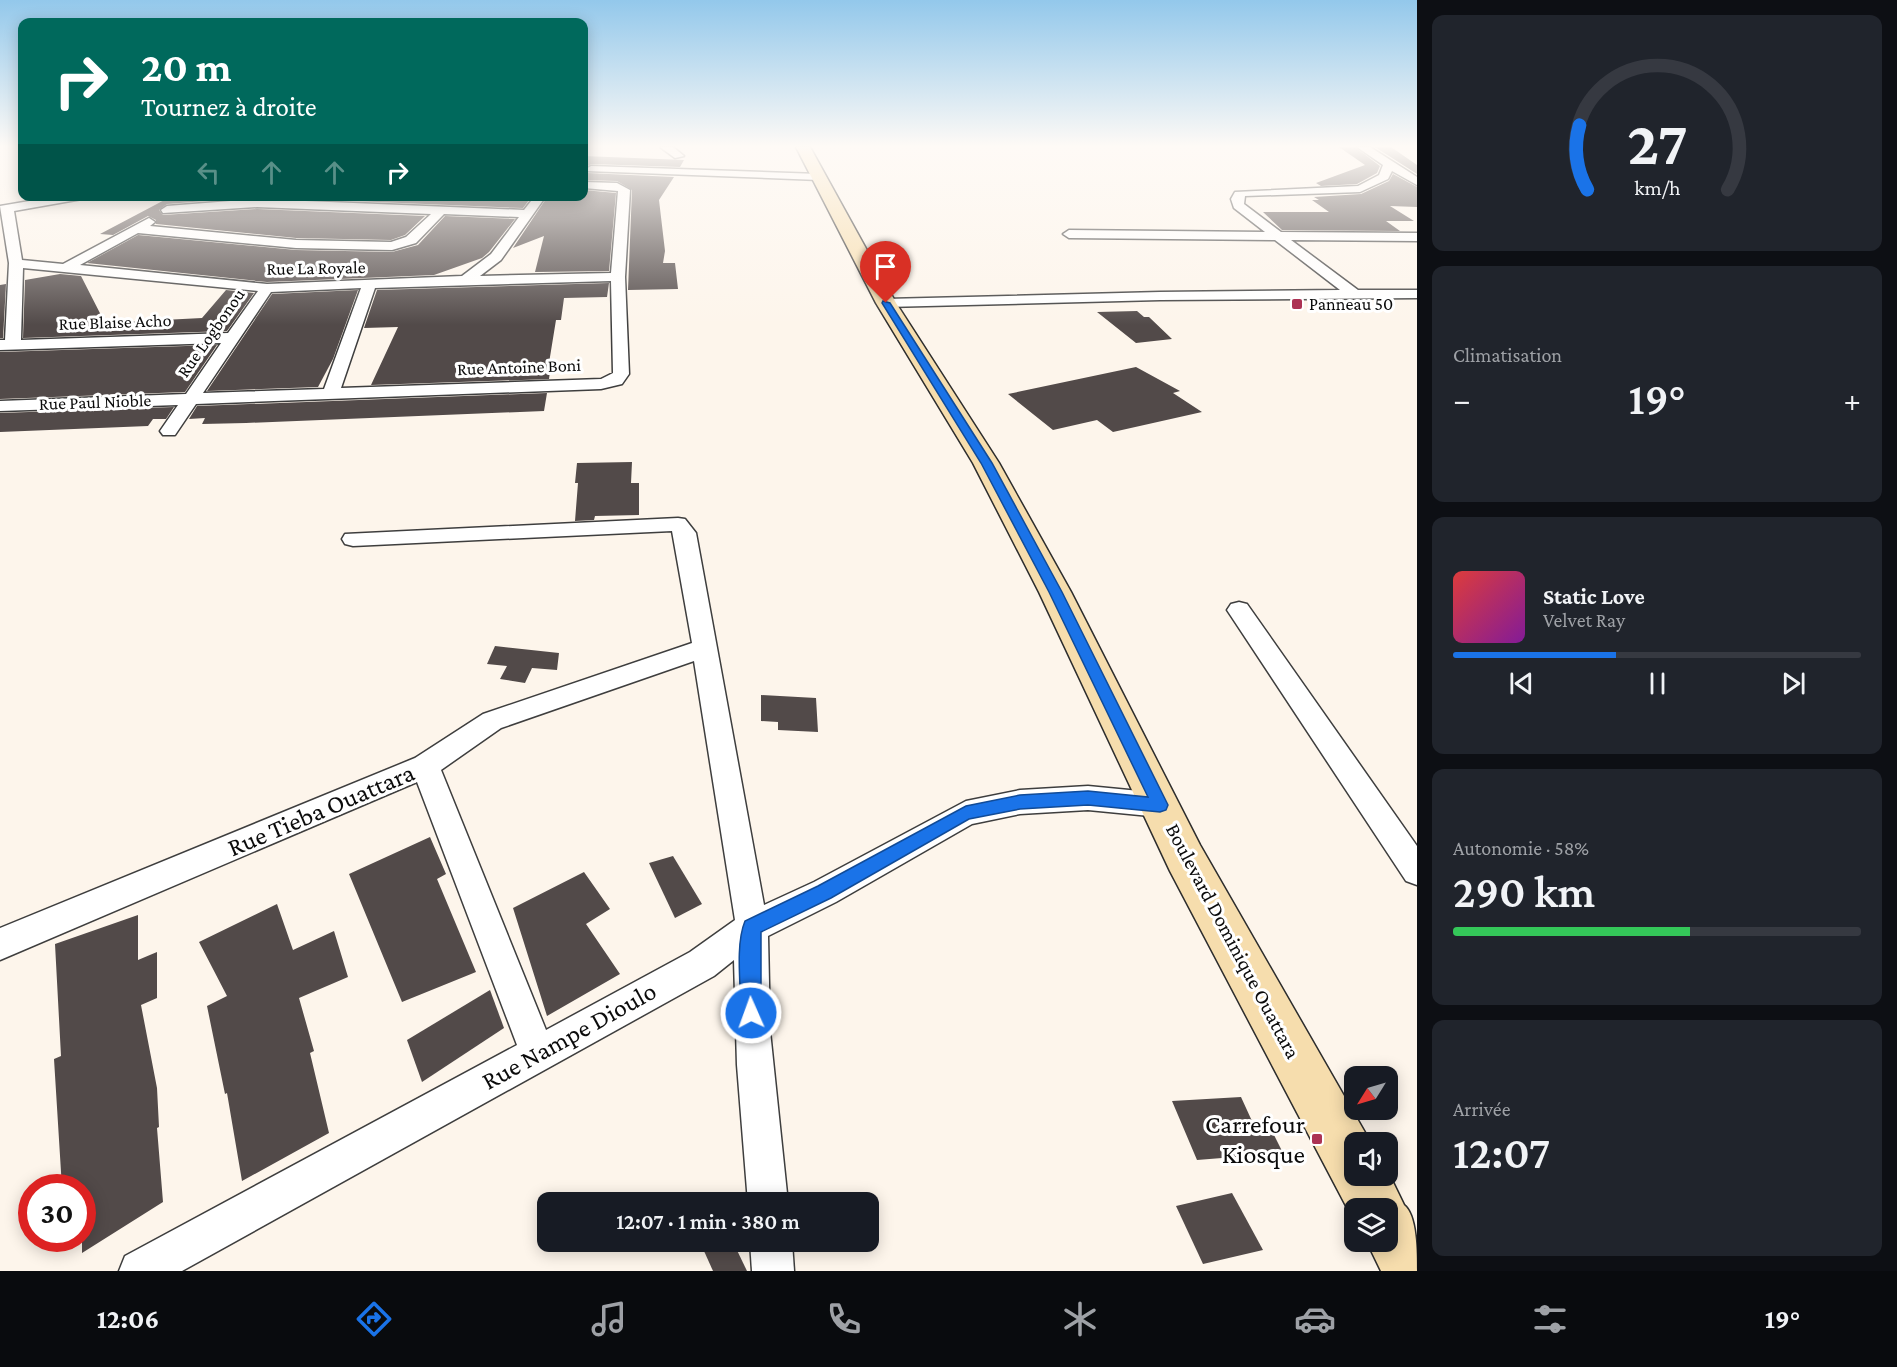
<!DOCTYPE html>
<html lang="fr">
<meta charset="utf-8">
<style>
body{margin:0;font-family:"Crimson Pro",serif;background:#20242c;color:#f1f3f6;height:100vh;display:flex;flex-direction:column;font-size:22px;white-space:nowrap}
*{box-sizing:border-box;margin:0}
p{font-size:20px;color:#9ea1a6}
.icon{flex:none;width:33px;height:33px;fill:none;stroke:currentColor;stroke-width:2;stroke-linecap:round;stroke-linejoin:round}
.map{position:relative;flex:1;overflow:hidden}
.sheet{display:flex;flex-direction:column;gap:15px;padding:15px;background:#0d0f14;width:480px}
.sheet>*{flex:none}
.top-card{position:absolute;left:18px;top:18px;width:570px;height:183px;border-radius:12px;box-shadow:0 3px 15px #0003;background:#00695c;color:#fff;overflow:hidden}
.needle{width:39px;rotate:233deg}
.buttons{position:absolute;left:1344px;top:1066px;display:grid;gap:12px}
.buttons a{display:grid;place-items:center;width:54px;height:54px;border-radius:12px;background:#171b24;box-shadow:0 3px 15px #0003;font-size:30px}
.speed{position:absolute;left:18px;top:1174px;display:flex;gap:12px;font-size:30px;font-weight:700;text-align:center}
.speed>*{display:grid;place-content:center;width:78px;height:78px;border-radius:50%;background:#171b24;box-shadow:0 3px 15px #0003;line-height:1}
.speed .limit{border:9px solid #d22;background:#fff;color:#111}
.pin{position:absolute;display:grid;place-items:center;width:51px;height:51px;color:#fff;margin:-62px -26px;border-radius:50% 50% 50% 0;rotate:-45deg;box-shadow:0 0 6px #0007}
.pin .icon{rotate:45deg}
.me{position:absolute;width:66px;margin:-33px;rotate:358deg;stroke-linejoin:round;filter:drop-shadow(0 0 4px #0008)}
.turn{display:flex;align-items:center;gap:21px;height:126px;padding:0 24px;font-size:27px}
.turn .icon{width:78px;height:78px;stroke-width:2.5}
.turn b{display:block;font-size:42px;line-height:51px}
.lanes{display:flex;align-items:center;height:57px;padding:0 24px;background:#0003;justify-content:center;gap:30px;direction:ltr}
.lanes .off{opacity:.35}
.big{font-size:45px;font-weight:600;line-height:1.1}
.sheet .card{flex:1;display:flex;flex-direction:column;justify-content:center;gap:9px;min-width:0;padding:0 21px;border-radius:12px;background:#20242c}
.sheet .dial{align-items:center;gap:0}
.dial svg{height:156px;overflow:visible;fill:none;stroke:#363941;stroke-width:7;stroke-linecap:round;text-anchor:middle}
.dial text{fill:#f1f3f6;stroke:none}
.song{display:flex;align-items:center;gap:18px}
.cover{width:72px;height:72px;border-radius:9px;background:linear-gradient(135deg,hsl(0 70% 55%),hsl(290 70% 35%))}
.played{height:6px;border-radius:3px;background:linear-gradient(90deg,#1a73e8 40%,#363941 40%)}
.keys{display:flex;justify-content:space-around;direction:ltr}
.heat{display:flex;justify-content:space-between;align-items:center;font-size:33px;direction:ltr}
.charge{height:9px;border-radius:4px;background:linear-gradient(90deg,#34c759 58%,#363941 0)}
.trip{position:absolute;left:537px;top:1192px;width:342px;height:60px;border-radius:12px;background:#171b24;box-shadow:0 3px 15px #0003;font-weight:600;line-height:60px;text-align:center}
.dock{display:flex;height:96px;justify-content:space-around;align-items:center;background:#090b0e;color:#9ea1a6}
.dock .icon{width:42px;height:42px}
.dock .on{color:#1a73e8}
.dock b{font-size:27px;color:#f1f3f6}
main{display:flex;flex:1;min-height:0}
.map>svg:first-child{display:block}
.building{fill:#524a49}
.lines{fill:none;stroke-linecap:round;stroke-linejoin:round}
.street-casing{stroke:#3e3e3e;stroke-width:3}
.secondary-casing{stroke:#2d2d2d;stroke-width:3}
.street{fill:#fff;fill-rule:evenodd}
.secondary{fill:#f6ddad;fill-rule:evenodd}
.route{fill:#1a73e8;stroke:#114b97;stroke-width:1.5}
.poi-dot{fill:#ac3254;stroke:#fff;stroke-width:2}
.labels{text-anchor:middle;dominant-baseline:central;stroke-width:6;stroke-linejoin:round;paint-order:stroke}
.far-street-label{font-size:18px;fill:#0b0b0b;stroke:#fff}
.far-poi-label{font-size:18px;fill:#0b0b0b;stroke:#fff;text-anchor:start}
.street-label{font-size:21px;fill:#0b0b0b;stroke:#fff}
.near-street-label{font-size:26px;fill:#0b0b0b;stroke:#fff}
.near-poi-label{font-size:26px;fill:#0b0b0b;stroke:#fff;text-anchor:end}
</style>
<main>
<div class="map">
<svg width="1417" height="1271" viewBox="0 0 1417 1271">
<rect width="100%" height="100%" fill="#fdf5eb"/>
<!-- building -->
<g class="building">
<polygon points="1339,147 1355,147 1380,166 1377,173 1357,184 1321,186 1316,183 1365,165"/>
<polygon points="1375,147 1391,147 1417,165 1417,174"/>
<polygon points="584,156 684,160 680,167 591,164 584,168 587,173 674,177 659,200 665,251 663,263 675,263 678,289 628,290 632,190 617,181 584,180"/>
<polygon points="1393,174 1417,187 1417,207 1390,206 1414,221 1386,221 1400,231 1282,230 1263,212 1329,212 1312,200 1319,200 1314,197 1361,194 1389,181"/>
<polygon points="584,190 616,193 609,271 535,272 544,236 513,248 548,196 584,196"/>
<polygon points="172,196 440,196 439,198 497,200 497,196 532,196 523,208 257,197 167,204 159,210 163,215 257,209 425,216 405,235 391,240 296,238 156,224 156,220 148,216 113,235 100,234"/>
<polygon points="445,216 515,219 489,252 482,258 434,275 267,282 87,263 138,235 296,250 392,252 418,245"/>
<polygon points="60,274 81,276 105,323 202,318 226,290 254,293 227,331 23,338 25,280"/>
<polygon points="609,283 607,297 564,298 561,320 556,320 549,363 551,363 549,379 371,385 398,327 364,328 377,290"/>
<polygon points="6,284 3,338 0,338 0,285"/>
<polygon points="358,290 333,359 318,387 207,391 272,294"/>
<polygon points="1137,311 1144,317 1149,317 1172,339 1136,343 1097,312"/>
<polygon points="217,345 185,392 0,399 0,352"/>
<polygon points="1136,367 1180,391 1173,393 1202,412 1113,432 1097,420 1053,430 1008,394"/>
<polygon points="547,393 544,411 246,423 202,424 205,418 189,419 197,406"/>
<polygon points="174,407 166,419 153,419 148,426 0,432 0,413"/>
<polygon points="632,462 631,483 639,483 639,515 595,516 594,520 575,521 578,483 575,483 577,463"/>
<polygon points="495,646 559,653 557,670 532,668 525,683 500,679 507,666 487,664"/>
<polygon points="761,695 816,698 818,732 778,730 778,722 761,721"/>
<polygon points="430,837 446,874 437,879 476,972 402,1002 349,874"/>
<polygon points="673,856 702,904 675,918 649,863"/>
<polygon points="584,872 610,909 586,924 620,974 547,1016 513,908"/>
<polygon points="277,904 293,950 334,931 348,977 299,998 314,1051 310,1053 329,1133 242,1181 227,1093 225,1094 207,1006 227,996 199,942"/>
<polygon points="138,915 138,960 157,952 157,998 141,1005 157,1088 159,1127 157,1128 163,1202 82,1253 82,1188 62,1188 54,1059 61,1056 55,944"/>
<polygon points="490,990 504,1028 422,1082 407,1040"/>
<polygon points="1241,1097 1257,1132 1272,1131 1283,1153 1197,1160 1172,1101"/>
<polygon points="1232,1193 1263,1250 1203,1264 1176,1206"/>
<polygon points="716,1242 733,1242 747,1271 713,1271 704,1251"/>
</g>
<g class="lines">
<defs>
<g id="street">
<polygon points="660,147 673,147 684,156 675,158"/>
<polygon points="1357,147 1370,147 1417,177 1417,185 1392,171 1388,179 1360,192 1245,196 1244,204 1281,232 1417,233 1417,241 1291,240 1358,290 1417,290 1417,298 1160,300 886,307 879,303 886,299 1160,292 1340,290 1275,240 1069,238 1063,234 1069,230 1265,232 1234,208 1231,199 1235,192 1358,186 1379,175 1383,165"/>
<polygon points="591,166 819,174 825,177 819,180 587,171 586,169"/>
<path d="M584,182l33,1 13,7 -5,87 4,97 -7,10 -21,5 -405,15 -21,31h-12l-3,-4 18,-26 -178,6v-10l186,-7 35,-51 -221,7v-10h5l4,-77 -9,-57 59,-10h28l-5,3 -68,12 8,49 41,4 86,-46 6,4 -5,4 146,14 95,2 15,-5 25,-23 -174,-7 -94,6 -2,-3 6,-4 90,-7 267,11 11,-14h11l-45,64 -21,16 131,-3 7,-82 -34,-3zM444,214l75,3 -28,37 -29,22 -195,8 -187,-19 58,-32 158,15 96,2 24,-7zM23,268l235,23 -30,42 -207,7zM611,281l2,92 -12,6 -260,9 34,-100zM361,288l-37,101 -121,4 68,-101z"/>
<path d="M678,518l7,1 11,14 68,372 50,-23 152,-81 54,-11 68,-4 72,7 10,3 4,9 -4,9 -10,3 -72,-7 -68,4 -48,10 -136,78 -68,34 2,95 18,172h-40l-11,-138 -3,-105 -20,16 -532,295h-63l6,-15 392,-211 -100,-263 -417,178v-32l415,-170 68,-44 209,-71 -20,-112 -319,15 -8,-2 -3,-5 3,-5zM694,661l41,259 -45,32 -144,78 -105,-260 60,-42z"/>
<polygon points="1239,602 1247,604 1417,846 1417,885 1406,881 1231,616 1227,610 1231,604"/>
<polygon points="750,1242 792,1242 794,1271 752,1271"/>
</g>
<path id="secondary" d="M796,147h14l86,156 103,160 72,129 129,253 171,298h-17v33h34v-4l16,33c13,10 13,47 13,66h-36l-14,-29h21v-33h-34v12l-184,-350 -131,-279 -66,-129 -97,-160z"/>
</defs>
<!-- street casing -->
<use href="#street" class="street-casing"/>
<!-- secondary casing -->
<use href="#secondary" class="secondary-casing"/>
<!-- street -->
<use href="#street" class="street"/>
<!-- secondary -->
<use href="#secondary" class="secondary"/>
</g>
<!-- sky -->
<linearGradient id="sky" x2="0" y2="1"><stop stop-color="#93c8eb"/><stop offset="0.45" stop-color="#fefaf6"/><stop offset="1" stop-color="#fefaf6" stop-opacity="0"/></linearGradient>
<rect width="1417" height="325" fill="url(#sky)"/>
<!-- route -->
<path class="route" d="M883,301l7,2 102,160 70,129 106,213 -2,5 -6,2 -72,-7 -68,4 -51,10 -138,79 -70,34v81l-3,7 -7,3 -7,-3 -3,-7c0,-26 -6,-68 4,-92l73,-35 148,-80 54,-11 68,-4 60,6 -99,-205 -68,-129 -99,-160z"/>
<!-- markers -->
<g class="poi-dot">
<rect x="1291" y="298" width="12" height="12" rx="3"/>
<rect x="1311" y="1133" width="12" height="12" rx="3"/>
</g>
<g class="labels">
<!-- far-street labels -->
<g class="far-street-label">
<text transform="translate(316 268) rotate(-1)">Rue La Royale</text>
<text transform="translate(115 322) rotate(-2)">Rue Blaise Acho</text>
<text transform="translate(211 333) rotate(-55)">Rue Logbonou</text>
<text transform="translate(519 367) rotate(-2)">Rue Antoine Boni</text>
<text transform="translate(95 402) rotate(-2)">Rue Paul Nioble</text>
</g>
<!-- far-poi labels -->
<g class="far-poi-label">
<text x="1309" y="304">Panneau 50</text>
</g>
<!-- street labels -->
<g class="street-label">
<text transform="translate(1233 941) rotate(62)">Boulevard Dominique Ouattara</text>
</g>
<!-- near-street labels -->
<g class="near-street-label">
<text transform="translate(321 810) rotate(-23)">Rue Tieba Ouattara</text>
<text transform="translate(569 1036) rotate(-29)">Rue Nampe Dioulo</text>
</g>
<!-- near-poi labels -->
<g class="near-poi-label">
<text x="1305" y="1124">Carrefour<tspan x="1305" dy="30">Kiosque</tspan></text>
</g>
</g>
</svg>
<div class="buttons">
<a><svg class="needle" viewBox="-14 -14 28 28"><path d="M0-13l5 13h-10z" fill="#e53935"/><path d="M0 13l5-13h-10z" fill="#9ea1a6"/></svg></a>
<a><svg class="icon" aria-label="sound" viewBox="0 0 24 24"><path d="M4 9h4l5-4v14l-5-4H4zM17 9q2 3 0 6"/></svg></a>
<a><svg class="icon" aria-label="layers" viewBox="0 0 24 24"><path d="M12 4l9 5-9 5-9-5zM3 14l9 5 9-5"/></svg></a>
</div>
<div class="speed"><div class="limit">30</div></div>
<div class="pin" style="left:886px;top:303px;background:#d93025"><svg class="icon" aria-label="arrive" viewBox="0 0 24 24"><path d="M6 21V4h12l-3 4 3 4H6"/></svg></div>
<svg class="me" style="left:751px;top:1013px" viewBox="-20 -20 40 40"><circle r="17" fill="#1a73e8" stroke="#fff" stroke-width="3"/><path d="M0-11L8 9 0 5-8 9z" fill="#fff"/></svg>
<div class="trip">12:07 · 1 min · 380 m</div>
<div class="top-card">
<div class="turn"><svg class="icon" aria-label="right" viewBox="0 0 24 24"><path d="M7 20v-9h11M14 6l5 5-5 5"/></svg><div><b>20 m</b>Tournez à droite</div></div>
<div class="lanes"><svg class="icon off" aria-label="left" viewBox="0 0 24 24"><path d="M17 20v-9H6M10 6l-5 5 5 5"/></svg><svg class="icon off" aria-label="ahead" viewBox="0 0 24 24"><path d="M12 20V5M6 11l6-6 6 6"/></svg><svg class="icon off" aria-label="ahead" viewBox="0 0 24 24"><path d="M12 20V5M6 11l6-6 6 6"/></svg><svg class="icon" aria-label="right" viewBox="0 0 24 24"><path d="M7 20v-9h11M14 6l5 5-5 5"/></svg></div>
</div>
</div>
<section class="sheet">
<div class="card dial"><svg viewBox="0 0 100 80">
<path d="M14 69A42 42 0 1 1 86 69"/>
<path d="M14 69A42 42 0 0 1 10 36" stroke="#1a73e8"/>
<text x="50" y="56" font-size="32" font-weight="700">27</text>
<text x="50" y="72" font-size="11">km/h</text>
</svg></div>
<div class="card"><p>Climatisation</p>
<div class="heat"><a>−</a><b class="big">19°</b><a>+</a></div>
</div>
<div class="card">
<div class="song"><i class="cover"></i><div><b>Static Love</b><p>Velvet Ray</p></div></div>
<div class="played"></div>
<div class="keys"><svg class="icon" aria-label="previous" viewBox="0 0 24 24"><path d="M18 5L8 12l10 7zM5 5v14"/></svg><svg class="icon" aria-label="pause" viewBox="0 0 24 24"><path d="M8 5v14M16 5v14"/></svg><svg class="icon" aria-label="next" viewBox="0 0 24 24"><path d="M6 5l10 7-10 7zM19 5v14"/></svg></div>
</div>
<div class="card"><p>Autonomie · 58%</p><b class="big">290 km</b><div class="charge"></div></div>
<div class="card"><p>Arrivée</p><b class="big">12:07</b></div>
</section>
</main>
<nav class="dock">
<b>12:06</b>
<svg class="icon on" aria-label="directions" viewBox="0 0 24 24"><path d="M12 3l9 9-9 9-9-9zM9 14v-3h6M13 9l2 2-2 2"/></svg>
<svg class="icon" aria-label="music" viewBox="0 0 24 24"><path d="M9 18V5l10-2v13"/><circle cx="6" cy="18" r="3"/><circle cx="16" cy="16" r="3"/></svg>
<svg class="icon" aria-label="phone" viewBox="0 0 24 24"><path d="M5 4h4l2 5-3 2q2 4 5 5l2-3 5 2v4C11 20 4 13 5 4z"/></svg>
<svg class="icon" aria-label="climate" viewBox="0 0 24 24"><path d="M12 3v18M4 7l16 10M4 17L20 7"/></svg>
<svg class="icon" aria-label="car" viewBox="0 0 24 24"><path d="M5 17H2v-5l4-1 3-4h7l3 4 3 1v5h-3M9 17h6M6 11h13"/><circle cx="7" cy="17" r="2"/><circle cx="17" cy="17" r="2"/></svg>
<svg class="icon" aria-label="filters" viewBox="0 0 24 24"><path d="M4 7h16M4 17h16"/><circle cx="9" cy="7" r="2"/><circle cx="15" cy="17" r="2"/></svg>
<b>19°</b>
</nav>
